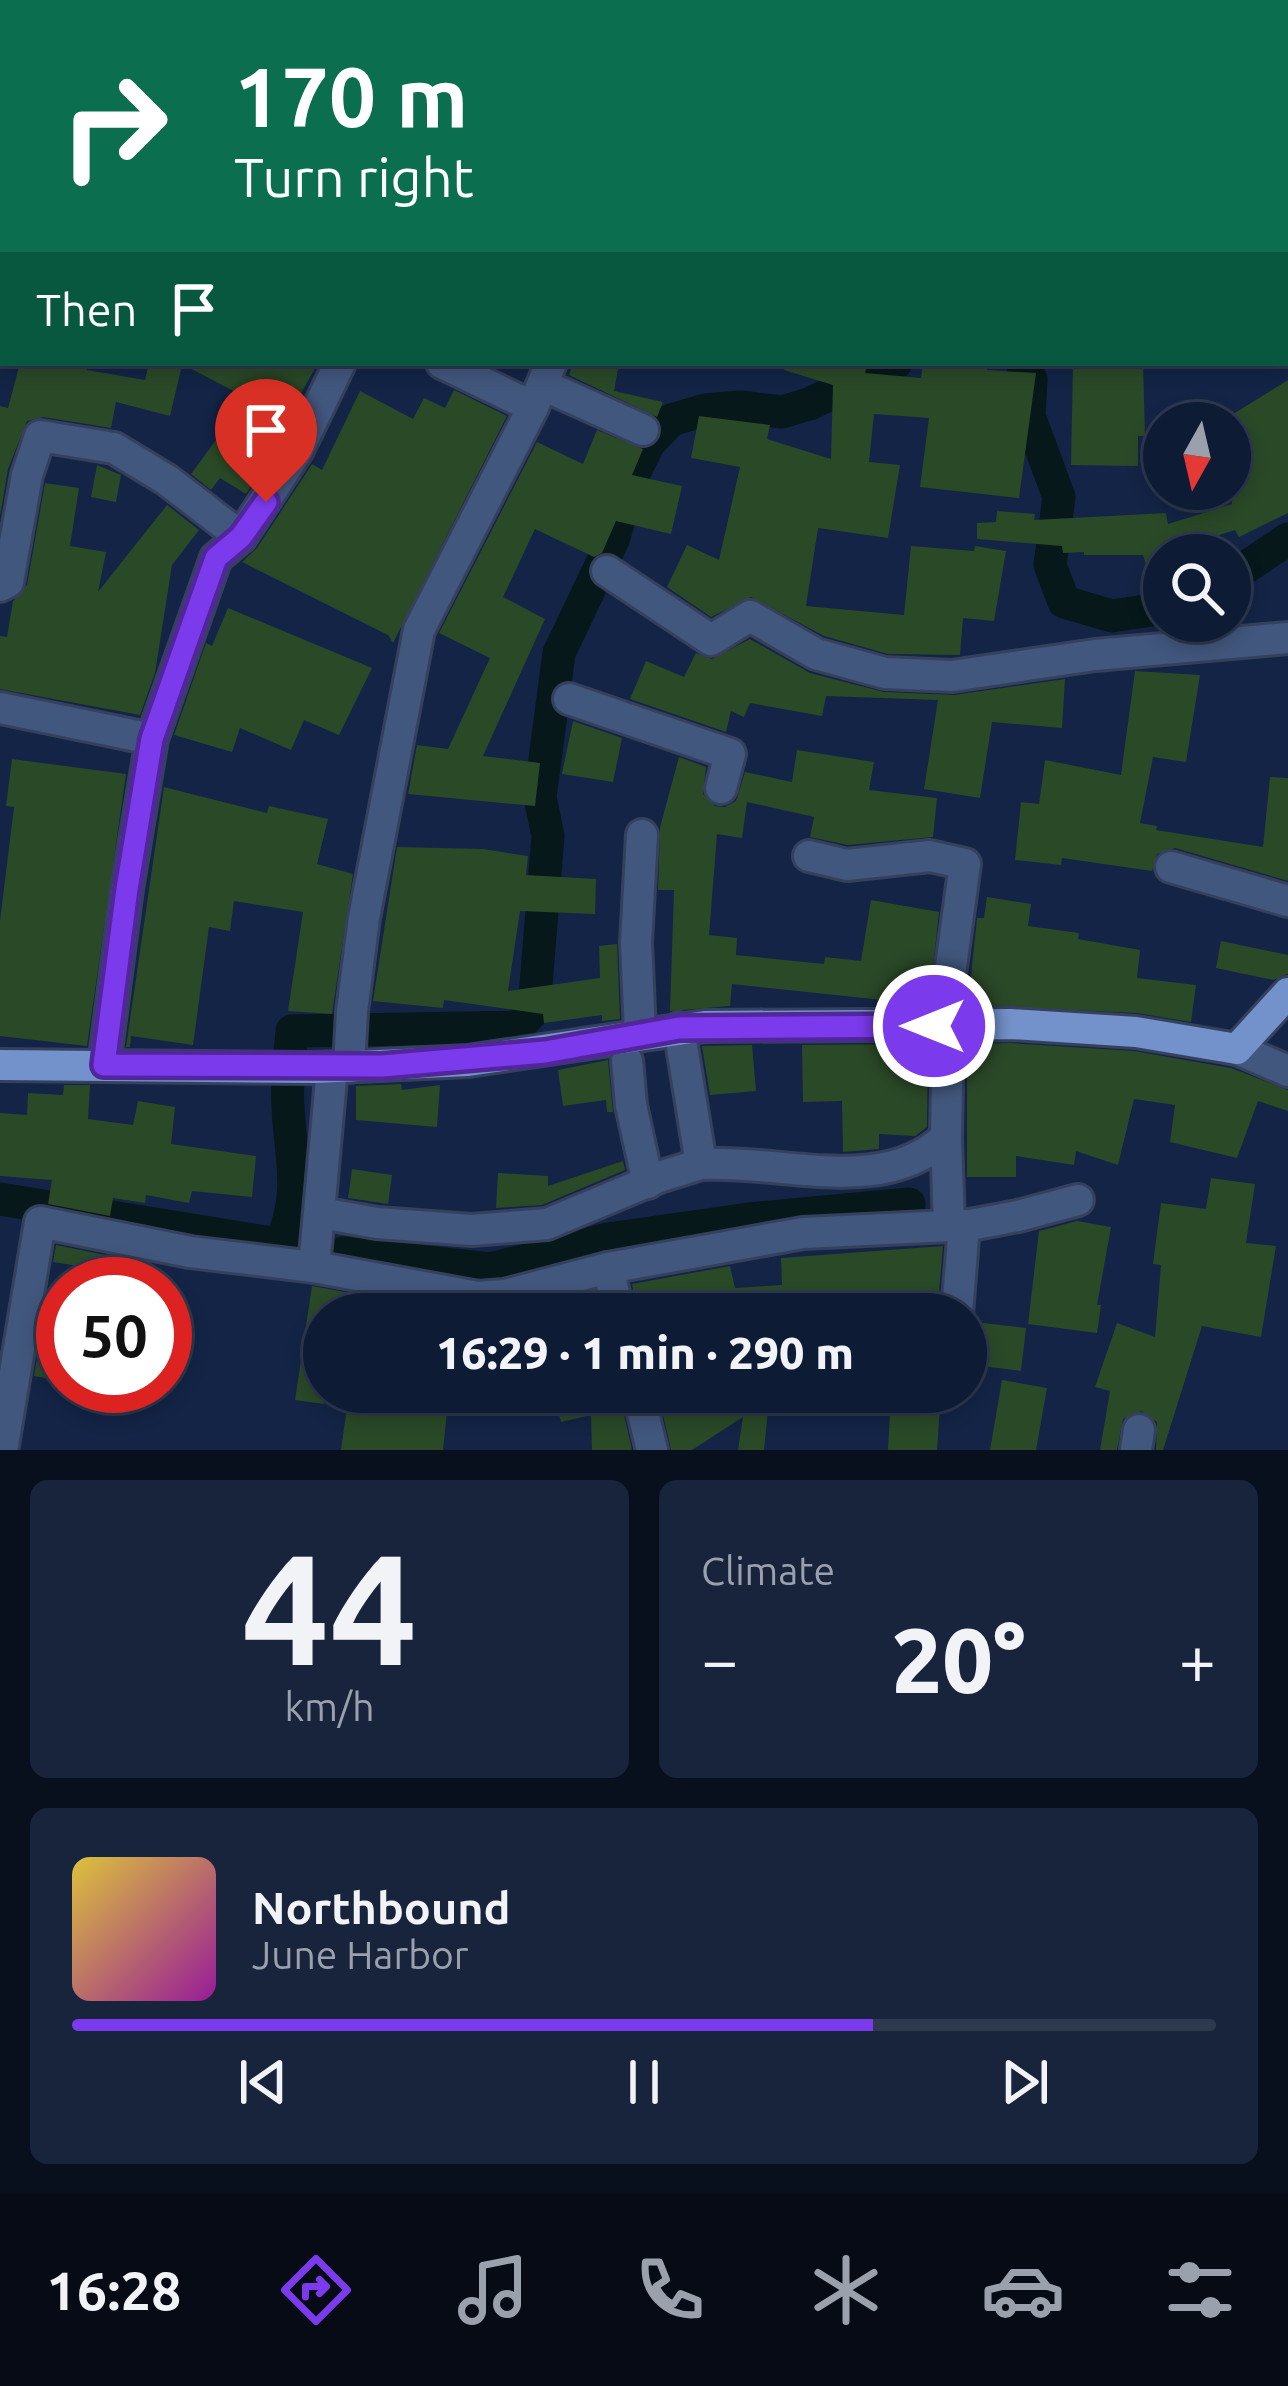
<!DOCTYPE html>
<meta charset="utf-8">
<style>
body{margin:0;font-family:Ubuntu,sans-serif;background:#17243c;color:#f1f3f6;height:100vh;display:flex;flex-direction:column;font-size:45px;white-space:nowrap}
*{box-sizing:border-box;margin:0}
p{font-size:39px;color:#9ba1ac}
.icon{flex:none;width:66px;height:66px;fill:none;stroke:currentColor;stroke-width:2;stroke-linecap:round;stroke-linejoin:round}
.map{position:relative;height:1450px;overflow:hidden}
.details{display:flex;flex-direction:column;gap:30px;padding:30px;background:#080f1d;flex:1}
.details>*{flex:none}
.banner{position:absolute;left:0px;top:0px;width:1290px;height:366px;box-shadow:0 6px 18px #0003,0 0 0 3px #2e394f;background:#0b6e4f;color:#fff;overflow:hidden}
.needle{width:78px;rotate:188deg}
.controls{position:absolute;left:1143px;top:402px;display:grid;gap:24px}
.controls a{display:grid;place-items:center;width:108px;height:108px;border-radius:50%;background:#0e1b34;box-shadow:0 6px 18px #0003,0 0 0 3px #2e394f;font-size:60px}
.speed{position:absolute;left:36px;top:1257px;display:flex;gap:24px;font-size:60px;font-weight:700;text-align:center}
.speed>*{display:grid;place-content:center;width:156px;height:156px;border-radius:50%;background:#0e1b34;box-shadow:0 6px 18px #0003,0 0 0 3px #2e394f;line-height:1}
.speed .limit{border:18px solid #d22;background:#fff;color:#111}
.pin{position:absolute;display:grid;place-items:center;width:102px;height:102px;color:#fff;margin:-123px -51px;border-radius:50% 50% 50% 0;rotate:-45deg;box-shadow:0 0 12px #0007}
.pin .icon{rotate:45deg}
.me{position:absolute;width:132px;margin:-66px;rotate:270deg;stroke-linejoin:round;filter:drop-shadow(0 0 9px #0008)}
.turn{display:flex;align-items:center;gap:42px;height:252px;padding:0 36px;font-size:54px}
.turn .icon{width:156px;height:156px;stroke-width:2.5}
.turn b{display:block;font-size:84px;line-height:102px}
.then{display:flex;align-items:center;height:114px;padding:0 36px;background:#0003;gap:24px;font-size:45px}
.big{font-size:90px;font-weight:800;line-height:1.1}
.details .card{flex:1;display:flex;flex-direction:column;justify-content:center;gap:18px;min-width:0;padding:0 42px;border-radius:18px;background:#17243c}
.details .dial{align-items:center;gap:0}
.dial b{font-size:156px;line-height:1}
.song{display:flex;align-items:center;gap:36px}
.cover{width:144px;height:144px;border-radius:18px;background:linear-gradient(135deg,hsl(50 70% 55%),hsl(300 70% 35%))}
.played{height:12px;border-radius:6px;background:linear-gradient(90deg,#7c3aed 70%,#2e394f 70%)}
.keys{display:flex;justify-content:space-around;direction:ltr}
.heat{display:flex;justify-content:space-between;align-items:center;font-size:66px;direction:ltr}
.details .tiles{flex:1;display:grid;gap:30px;grid-template-columns:1fr 1fr}
.card:last-child{grid-column:span 2}
.trip{position:absolute;left:303px;top:1293px;width:684px;height:120px;border-radius:60px;background:#0e1b34;box-shadow:0 6px 18px #0003,0 0 0 3px #2e394f;font-weight:800;line-height:120px;text-align:center}
.dock{display:flex;height:192px;justify-content:space-around;align-items:center;background:#060b15;color:#9ba1ac}
.dock .icon{width:84px;height:84px}
.dock .current{color:#7c3aed}
.dock b{font-size:54px;color:#f1f3f6}
.map>svg:first-child{display:block}
.lines{fill:none;stroke-linecap:round;stroke-linejoin:round}
.canal{stroke:#061819;stroke-width:33}
.building{fill:#2a4927}
.minor-casing{stroke:#35405d;stroke-width:36}
.major-casing{stroke:#35405d;stroke-width:36}
.minor{stroke:#42577d;stroke-width:30}
.major{stroke:#7392cb;stroke-width:30}
.route-casing{stroke:#51269a;stroke-width:30}
.route{stroke:#7c3aed;stroke-width:21}
</style>
<div class="map">
<svg width="1288" height="1450" viewBox="0 0 1288 1450">
<rect width="100%" height="100%" fill="#132446"/>
<g class="lines">
<!-- canal -->
<g class="canal">
<polyline points="1022,363 1031,379 1029,416 1059,497 1050,565 1064,602 1112,616 1164,608"/>
<polyline points="1230,578 1288,539"/>
<polyline points="0,1199 290,1246"/>
<path d="M280,1244c24,-52 10,-86 8,-138 -2,-25 2,-51 4,-75l226,-4 16,-17 14,-174 -8,-39 19,-144 54,-113 19,-63 17,-34 22,-23 34,-10 36,-3 41,5 27,-8 87,-41"/>
<polyline points="343,1253 490,1269 608,1239 749,1219 909,1204"/>
</g>
</g>
<!-- building -->
<g class="building">
<polygon points="20,363 88,363 87,370 145,380 149,363 181,369 170,416 116,402 111,428 43,417 27,421 8,469 0,516 0,406 8,408"/>
<polygon points="180,363 318,363 273,443 278,446 246,494 220,478 211,490 191,474 216,440 220,442 245,397"/>
<polygon points="573,363 619,363 614,391 663,402 657,417 569,375"/>
<polygon points="785,363 868,363 865,373 921,378 923,363 972,363 988,365 987,370 1036,373 1019,498 920,487 929,418 874,414 869,462 900,465 888,538 818,528 806,606 904,615 911,546 974,551 975,546 1006,551 994,621 963,618 960,655 888,654 824,636 751,597 711,617 667,587 687,545 719,560 740,467 691,458 699,416 770,425 767,439 831,459 833,385 784,370"/>
<polygon points="1073,363 1143,363 1145,436 1138,436 1138,466 1071,465"/>
<polygon points="1288,380 1288,513 1239,537 1235,530 1181,547 1184,555 1164,555 1164,603 1158,604 1143,555 1084,555 1084,552 1063,553 1062,546 977,539 977,523 996,522 997,511 1035,514 1034,520 1166,513 1168,524 1232,504 1230,416"/>
<polygon points="454,390 507,416 393,643 388,635 242,562 257,548 312,464 322,470 360,391 413,419 424,398 445,408"/>
<polygon points="597,430 643,449 632,475 682,486 671,534 616,521 602,553 594,557 535,529 503,597 545,619 483,756 540,763 535,806 408,794 417,745 448,749 490,658 439,633 537,442 583,464"/>
<polygon points="97,465 121,475 116,502 91,497"/>
<polygon points="45,483 79,488 70,546 106,552 98,592 167,505 199,530 172,565 155,673 140,715 0,689 0,636 7,637 13,601 27,585"/>
<polygon points="228,608 372,668 339,735 304,720 291,750 240,728 232,752 174,735 206,643 212,646"/>
<polygon points="750,639 810,673 884,692 954,695 1065,679 1062,728 992,722 980,798 924,789 938,700 826,696 822,716 750,703 744,717 731,711 726,732 630,699 646,661 684,677 696,653 712,659"/>
<polygon points="1135,671 1200,675 1186,762 1153,757 1140,823 1157,826 1156,830 1263,847 1270,777 1288,778 1288,881 1175,848 1157,854 1152,871 1062,858 1061,865 1015,860 1021,802 1039,804 1045,760 1121,775"/>
<polygon points="573,721 622,738 613,782 562,774"/>
<polygon points="797,750 874,762 869,790 937,798 933,837 848,845 810,837 814,817 747,802 742,838 717,834 709,935 737,938 736,955 824,964 825,957 861,961 871,900 939,912 929,1005 732,984 730,1006 670,1011 674,890 658,890 660,827 679,757 706,767 703,794 715,806 725,807 736,801 745,772 792,782"/>
<polygon points="12,759 126,774 87,1046 0,1036 0,921 14,807 6,806"/>
<polygon points="164,787 267,813 269,806 328,819 317,864 353,874 332,1014 288,1011 303,912 234,901 230,931 209,927 193,1045 131,1036 130,1047 126,1047"/>
<polygon points="397,847 483,849 528,856 526,875 596,879 595,914 520,911 508,991 600,978 599,946 617,944 620,1019 602,1021 602,1015 544,1023 543,1014 444,1000 443,1008 373,1001"/>
<polygon points="987,897 1031,904 1028,926 1079,933 1078,939 1140,950 1137,978 1196,985 1191,1022 1137,1013 968,1005 977,918 984,918"/>
<polygon points="1221,941 1288,955 1288,974 1273,980 1216,968"/>
<polygon points="1010,1043 1134,1051 1231,1068 1288,1090 1288,1111 1258,1101 1237,1158 1170,1142 1175,1105 1134,1099 1118,1165 1076,1151 1074,1165 1016,1156 1016,1177 967,1177 967,1044"/>
<polygon points="928,1044 927,1127 915,1136 879,1134 879,1149 843,1152 842,1101 803,1102 802,1045"/>
<polygon points="752,1045 756,1091 710,1095 702,1046"/>
<polygon points="608,1060 613,1112 607,1112 606,1100 563,1106 558,1070"/>
<polygon points="401,1084 402,1090 440,1085 437,1127 356,1120 356,1086"/>
<polygon points="64,1085 90,1085 88,1119 133,1125 138,1101 175,1107 171,1144 256,1156 252,1197 192,1191 189,1203 146,1195 145,1203 113,1198 110,1216 48,1204 52,1180 0,1176 0,1113 27,1115 28,1093 63,1095"/>
<polygon points="623,1161 625,1170 542,1205 496,1208 498,1173 548,1176 548,1186"/>
<polygon points="352,1169 392,1175 388,1204 348,1198"/>
<polygon points="1211,1178 1255,1184 1246,1243 1276,1246 1261,1337 1202,1326 1163,1450 1156,1450 1157,1422 1141,1411 1123,1419 1117,1450 1100,1450 1110,1391 1095,1387 1117,1323 1155,1337 1161,1265 1153,1264 1161,1203 1206,1209"/>
<polygon points="1077,1221 1111,1227 1097,1305 1101,1305 1097,1333 1028,1324 1039,1231"/>
<polygon points="56,1245 105,1255 103,1270 53,1262"/>
<polygon points="943,1246 938,1304 899,1300 898,1314 638,1314 632,1284 730,1266 735,1288 782,1285 781,1258"/>
<polygon points="312,1286 394,1301 393,1314 324,1314 324,1404 295,1400"/>
<polygon points="974,1322 1026,1328 1021,1371 966,1364 966,1331"/>
<polygon points="42,1328 60,1332 51,1379 34,1376"/>
<polygon points="1002,1380 1047,1388 1036,1450 990,1450"/>
<polygon points="349,1392 449,1392 443,1450 341,1450"/>
<polygon points="553,1392 619,1392 632,1450 592,1450 591,1415 561,1422"/>
<polygon points="658,1392 781,1392 769,1400 764,1450 738,1450 743,1417 692,1450 671,1450"/>
<polygon points="891,1392 941,1392 937,1450 888,1450"/>
</g>
<g class="lines">
<defs>
<g id="minor">
<polyline points="222,0 226,3"/>
<polyline points="507,0 513,3"/>
<polyline points="655,0 662,3"/>
<polyline points="980,0 981,3"/>
<polyline points="198,3 199,0"/>
<polyline points="375,3 377,0"/>
<polyline points="697,3 698,0"/>
<polyline points="893,3 894,0"/>
<polyline points="1287,280 1288,281"/>
<polyline points="442,363 533,407"/>
<polyline points="543,385 643,430"/>
<polyline points="607,571 711,640 750,616 816,654 885,673 952,676 1095,655 1288,638"/>
<polyline points="0,586 8,582 27,475 40,436 114,448 167,480 241,537 298,450 340,363"/>
<polyline points="569,699 730,754 721,788"/>
<polyline points="0,708 152,739"/>
<polyline points="809,856 847,865 930,856 965,864 949,981 946,1137 949,1225"/>
<polyline points="1171,867 1288,901"/>
<polyline points="640,1033 636,942 642,835"/>
<polyline points="1237,1049 1288,1071"/>
<polyline points="627,1061 631,1105 648,1183"/>
<polyline points="104,1065 127,889 152,739 216,558 241,537"/>
<polyline points="349,1067 352,1011 364,918 419,630 533,407 551,363"/>
<path d="M701,1164c79,-5 182,34 245,-27"/>
<polyline points="321,1213 377,1223 472,1230 547,1224 662,1176 701,1164 679,1028"/>
<polyline points="314,1267 332,1068"/>
<polyline points="619,1314 608,1268 803,1233 970,1225 1018,1216 1078,1200"/>
<polyline points="957,1314 964,1225"/>
<polyline points="638,1392 652,1450"/>
<polyline points="3,1445 40,1222 190,1252 314,1267 478,1297 505,1295 608,1268"/>
<polyline points="1136,1450 1139,1430"/>
</g>
<polyline id="major" points="0,1065 315,1068 468,1061 705,1026 1011,1024 1136,1032 1237,1049 1288,993"/>
</defs>
<!-- minor casing -->
<use href="#minor" class="minor-casing"/>
<!-- major casing -->
<use href="#major" class="major-casing"/>
<!-- minor -->
<use href="#minor" class="minor"/>
<!-- major -->
<use href="#major" class="major"/>
</g>
<g class="lines">
<defs>
<polyline id="route" points="266,502 241,537 216,558 152,739 127,889 104,1065 382,1066 545,1052 679,1028 934,1026"/>
</defs>
<!-- route casing -->
<use href="#route" class="route-casing"/>
<!-- route -->
<use href="#route" class="route"/>
</g>
</svg>
<div class="controls">
<a><svg class="needle" viewBox="-14 -14 28 28"><path d="M0-13l5 13h-10z" fill="#e53935"/><path d="M0 13l5-13h-10z" fill="#9ba1ac"/></svg></a>
<a><svg class="icon" aria-label="search" viewBox="0 0 24 24"><circle cx="10" cy="10" r="6"/><path d="M15 15l6 6"/></svg></a>
</div>
<div class="speed"><div class="limit">50</div></div>
<div class="pin" style="left:266px;top:502px;background:#d93025"><svg class="icon" aria-label="arrive" viewBox="0 0 24 24"><path d="M6 21V4h12l-3 4 3 4H6"/></svg></div>
<svg class="me" style="left:934px;top:1026px" viewBox="-20 -20 40 40"><circle r="17" fill="#7c3aed" stroke="#fff" stroke-width="3"/><path d="M0-11L8 9 0 5-8 9z" fill="#fff"/></svg>
<div class="trip">16:29 · 1 min · 290 m</div>
<div class="banner">
<div class="turn"><svg class="icon" aria-label="right" viewBox="0 0 24 24"><path d="M7 20v-9h11M14 6l5 5-5 5"/></svg><div><b>170 m</b>Turn right</div></div>
<div class="then">Then<svg class="icon" aria-label="arrive" viewBox="0 0 24 24"><path d="M6 21V4h12l-3 4 3 4H6"/></svg></div>
</div>
</div>
<section class="details">
<div class="tiles">
<div class="card dial"><b>44</b><p>km/h</p></div>
<div class="card"><p>Climate</p>
<div class="heat"><a>−</a><b class="big">20°</b><a>+</a></div>
</div>
<div class="card">
<div class="song"><i class="cover"></i><div><b>Northbound</b><p>June Harbor</p></div></div>
<div class="played"></div>
<div class="keys"><svg class="icon" aria-label="previous" viewBox="0 0 24 24"><path d="M18 5L8 12l10 7zM5 5v14"/></svg><svg class="icon" aria-label="pause" viewBox="0 0 24 24"><path d="M8 5v14M16 5v14"/></svg><svg class="icon" aria-label="next" viewBox="0 0 24 24"><path d="M6 5l10 7-10 7zM19 5v14"/></svg></div>
</div>
</div>
</section>
<nav class="dock">
<b>16:28</b>
<svg class="icon current" aria-label="directions" viewBox="0 0 24 24"><path d="M12 3l9 9-9 9-9-9zM9 14v-3h6M13 9l2 2-2 2"/></svg>
<svg class="icon" aria-label="music" viewBox="0 0 24 24"><path d="M9 18V5l10-2v13"/><circle cx="6" cy="18" r="3"/><circle cx="16" cy="16" r="3"/></svg>
<svg class="icon" aria-label="phone" viewBox="0 0 24 24"><path d="M5 4h4l2 5-3 2q2 4 5 5l2-3 5 2v4C11 20 4 13 5 4z"/></svg>
<svg class="icon" aria-label="climate" viewBox="0 0 24 24"><path d="M12 3v18M4 7l16 10M4 17L20 7"/></svg>
<svg class="icon" aria-label="car" viewBox="0 0 24 24"><path d="M5 17H2v-5l4-1 3-4h7l3 4 3 1v5h-3M9 17h6M6 11h13"/><circle cx="7" cy="17" r="2"/><circle cx="17" cy="17" r="2"/></svg>
<svg class="icon" aria-label="filters" viewBox="0 0 24 24"><path d="M4 7h16M4 17h16"/><circle cx="9" cy="7" r="2"/><circle cx="15" cy="17" r="2"/></svg>
</nav>
